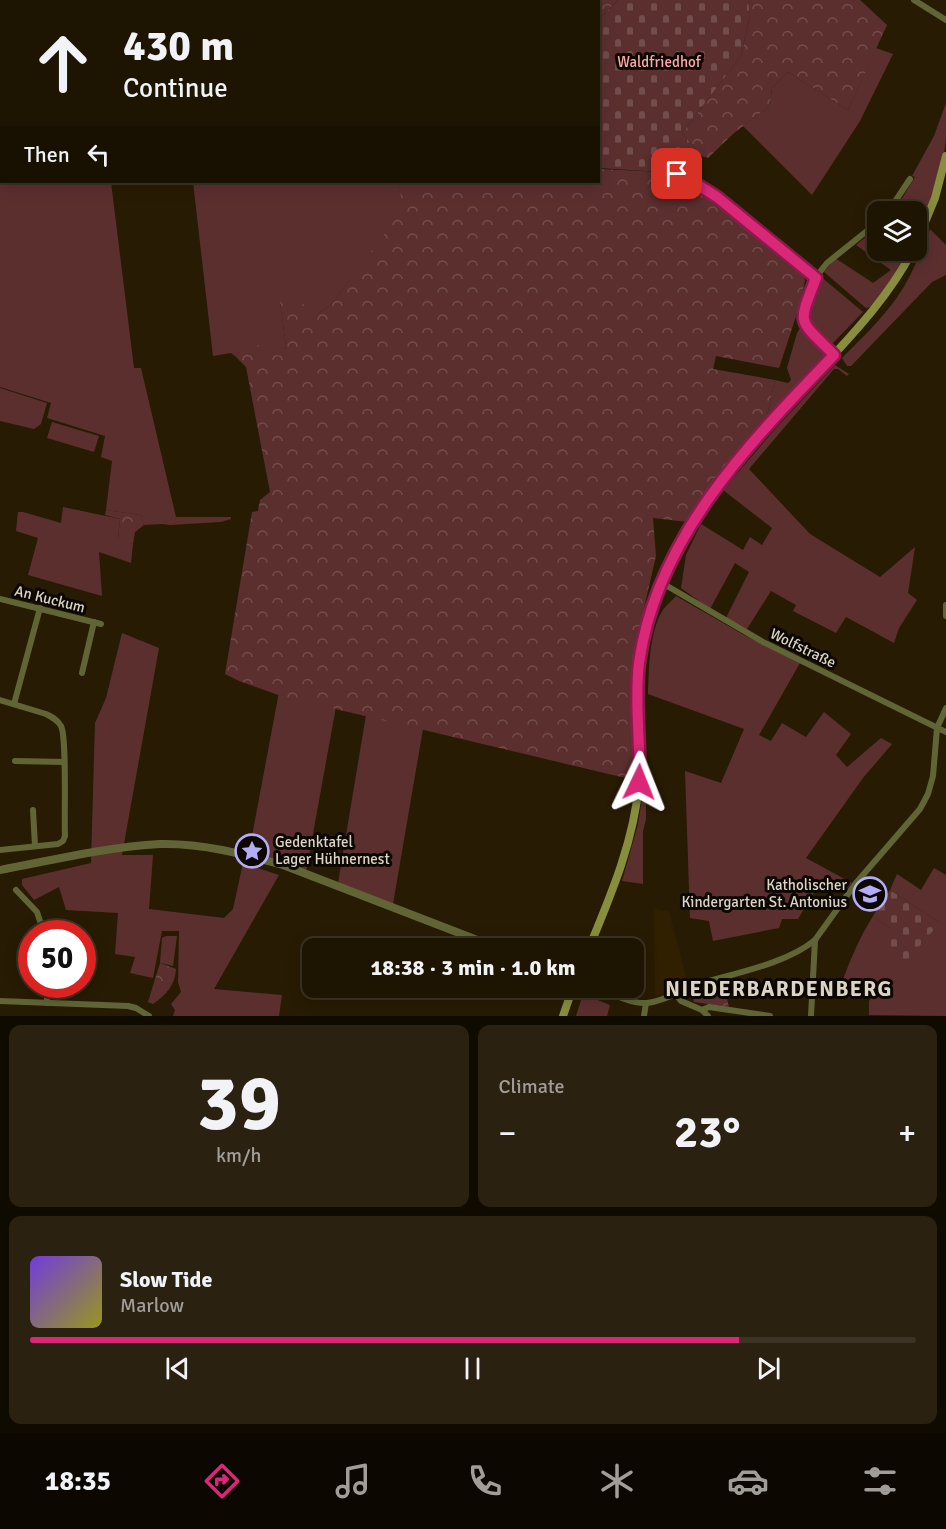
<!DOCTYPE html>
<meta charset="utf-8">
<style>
body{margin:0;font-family:Signika,sans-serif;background:#2b2111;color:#f1f3f6;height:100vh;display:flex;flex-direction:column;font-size:22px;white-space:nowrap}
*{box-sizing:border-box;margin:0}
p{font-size:20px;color:#a19e99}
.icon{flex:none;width:33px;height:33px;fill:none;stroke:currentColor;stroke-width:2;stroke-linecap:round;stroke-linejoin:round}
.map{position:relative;height:1016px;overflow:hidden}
.details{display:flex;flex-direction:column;gap:9px;padding:9px;background:#100b01;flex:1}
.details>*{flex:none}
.banner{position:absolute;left:0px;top:0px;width:600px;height:183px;box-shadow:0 3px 15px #0003,0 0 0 2px #3c3324;background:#1e1402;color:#f1f3f6;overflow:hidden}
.controls{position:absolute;left:867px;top:201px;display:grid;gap:12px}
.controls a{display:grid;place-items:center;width:60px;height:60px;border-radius:12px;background:#1e1402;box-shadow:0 3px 15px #0003,0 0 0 2px #3c3324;font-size:30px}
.speed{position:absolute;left:18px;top:920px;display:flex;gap:12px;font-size:30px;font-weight:700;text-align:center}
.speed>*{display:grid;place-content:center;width:78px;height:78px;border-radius:50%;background:#1e1402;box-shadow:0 3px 15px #0003,0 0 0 2px #3c3324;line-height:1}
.speed .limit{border:9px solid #d22;background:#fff;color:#111}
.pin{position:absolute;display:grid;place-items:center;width:51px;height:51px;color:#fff;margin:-26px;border-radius:12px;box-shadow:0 3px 9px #0006}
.me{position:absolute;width:66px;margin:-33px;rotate:2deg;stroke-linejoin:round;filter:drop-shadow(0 0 4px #0008)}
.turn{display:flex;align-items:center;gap:21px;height:126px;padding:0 24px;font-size:27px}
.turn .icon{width:78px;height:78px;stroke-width:2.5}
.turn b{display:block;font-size:42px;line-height:51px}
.then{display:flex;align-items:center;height:57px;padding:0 24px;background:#0003;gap:12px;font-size:22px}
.big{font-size:45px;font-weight:700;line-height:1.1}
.details .widget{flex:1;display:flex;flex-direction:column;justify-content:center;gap:9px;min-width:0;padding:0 21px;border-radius:12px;background:#2b2111}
.details .dial{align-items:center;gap:0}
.dial b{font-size:78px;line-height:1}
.song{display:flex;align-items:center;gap:18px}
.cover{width:72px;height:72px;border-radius:9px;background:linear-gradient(135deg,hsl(260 70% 55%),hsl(60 70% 35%))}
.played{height:6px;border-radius:3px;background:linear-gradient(90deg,#db2777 80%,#3c3324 80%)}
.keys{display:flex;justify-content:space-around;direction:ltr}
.heat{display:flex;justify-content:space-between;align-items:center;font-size:33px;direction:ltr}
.details .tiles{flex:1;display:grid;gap:9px;grid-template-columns:1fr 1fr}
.widget:last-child{grid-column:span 2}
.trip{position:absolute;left:302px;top:938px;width:342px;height:60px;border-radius:12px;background:#1e1402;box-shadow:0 3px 15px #0003,0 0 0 2px #3c3324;font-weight:700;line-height:60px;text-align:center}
.menu{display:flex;height:96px;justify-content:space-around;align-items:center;background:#0c0801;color:#a19e99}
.menu .icon{width:42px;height:42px}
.menu .current{color:#db2777}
.menu b{font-size:27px;color:#f1f3f6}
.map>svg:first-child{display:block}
.built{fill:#302000}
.grass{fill:#5c2f2f}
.forest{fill:url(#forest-crowns)}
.cemetery{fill:url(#cemetery-stones)}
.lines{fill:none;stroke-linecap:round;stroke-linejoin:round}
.minor{stroke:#616535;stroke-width:6}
.tertiary{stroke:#616535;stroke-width:8}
.secondary{stroke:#888e3d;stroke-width:8}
.route-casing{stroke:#8e194d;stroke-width:15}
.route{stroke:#db2777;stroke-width:10}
.labels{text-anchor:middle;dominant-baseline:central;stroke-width:6;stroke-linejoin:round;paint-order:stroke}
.park-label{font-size:15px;fill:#feaaa8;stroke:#0c0701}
.street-label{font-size:15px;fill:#dcd4c5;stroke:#0c0701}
.poi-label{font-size:15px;fill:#dcd4c5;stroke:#0c0701;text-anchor:start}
.district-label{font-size:21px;font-weight:bold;letter-spacing:1.5px;fill:#dcd4c5;stroke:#0c0701}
</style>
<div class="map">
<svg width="946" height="1016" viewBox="0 0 946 1016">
<defs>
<pattern id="forest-crowns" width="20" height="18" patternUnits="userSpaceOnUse" patternTransform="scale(1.5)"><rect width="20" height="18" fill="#5c2f2f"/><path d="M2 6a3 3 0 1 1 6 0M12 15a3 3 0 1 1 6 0" fill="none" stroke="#734c4c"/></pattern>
<pattern id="cemetery-stones" width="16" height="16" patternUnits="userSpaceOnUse" patternTransform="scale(1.5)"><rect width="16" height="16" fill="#5c2f2f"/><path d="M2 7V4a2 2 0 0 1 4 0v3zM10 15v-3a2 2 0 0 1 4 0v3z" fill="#734c4c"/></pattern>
</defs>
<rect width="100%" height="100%" fill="#281b03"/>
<!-- built -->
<g class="built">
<polygon points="866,876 889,892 875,913 851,897"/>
<polygon points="654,908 669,912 688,984 658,996 655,996"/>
</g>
<!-- grass -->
<g class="grass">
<polygon points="876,48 893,54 860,121 812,195 743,126 770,106 772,88 788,72 848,110"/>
<path d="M946,103c0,11 0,23 0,33 -2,35 -17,69 -29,100l-1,-24h-22l21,-35 -3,-1 22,-40z"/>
<polygon points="0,163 2,182 113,182 111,182 134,368 141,368 176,517 231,517 231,519 221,522 170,525 162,524 144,525 141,515 106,510 112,461 101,457 105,436 47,418 51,403 0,387"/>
<polygon points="193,182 397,182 405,208 330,306 319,313 280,302 286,346 280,360 249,340 236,357 231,353 213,356"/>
<polygon points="877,228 878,250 909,251 890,283 870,307 866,308 824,272 835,258 873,283 891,270 856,245"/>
<path d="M930,229l16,16v30l-14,7 -81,84h-4l-5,-8c20,-20 40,-39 56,-62 14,-20 23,-45 32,-67z"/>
<polygon points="820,276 863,312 831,345 825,343 805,319 806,312"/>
<polygon points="801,327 824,348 825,355 766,420 775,380 788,383 791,380 787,368 797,333"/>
<polygon points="835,365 849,374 847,376 838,369 834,369 749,469 810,534 880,577 915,547 908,593 917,600 899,628 894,643 846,617 836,633 793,611 796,605 771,591 747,629 726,618 749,572 735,563 710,609 681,588 686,555 701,524 743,550 750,537 762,545 772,528 723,490 775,429"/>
<polygon points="0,388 47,403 41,424 34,429 0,421"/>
<polygon points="52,422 99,436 94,452 47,438"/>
<polygon points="63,507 120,519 118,539 133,544 131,563 99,552 102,596 28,575 38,538 16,531 18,512 23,512 61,523"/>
<path d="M676,596l68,39 56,28 -41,72 12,6 11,-18 24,14 18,-25 27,22 -15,21 11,12 34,-29 11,6 -29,34 -57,80 46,25 -6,7 -23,-12 -25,41h-16l-3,9 -66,13 -4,-20 -19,-3 -5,-147 36,12 23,-54 -96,-35c1,-24 1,-63 15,-84 3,-5 9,-9 13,-14z"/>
<polygon points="122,633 159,648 122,855 153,855 149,909 224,918 233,909 243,863 279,875 214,989 282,995 279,1016 173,1016 175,1010 171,1004 181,992 178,982 179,931 162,931 153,978 130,973 135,957 115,954 118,913 66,910 59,887 34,900 22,885 22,879 91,863 95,723 106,698"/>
<polygon points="279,692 336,707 306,872 249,852"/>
<polygon points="366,715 423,729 393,904 338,883"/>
<polygon points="644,785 646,785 646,819 643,831 643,884 622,881 638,824"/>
<path d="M934,868l12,7v141l-77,-1v-14l10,-12 -18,-8 -10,17 -13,-4c9,-27 20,-54 35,-78l17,12 50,-5 -50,-33 7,-16 24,16z"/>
<polygon points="166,936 177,936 173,966 160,963 162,938"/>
<polygon points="583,994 610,1005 607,1016 576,1016"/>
</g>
<!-- forest -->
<g class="forest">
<polygon points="0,0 288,0 291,1 2,2 1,164"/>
<polygon points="391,0 618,0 599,19 598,2"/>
<polygon points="748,0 860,0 887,25 848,110 788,72 772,88 770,106 734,133 708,158 701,156 682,133 741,56 750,15"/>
<polygon points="599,169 662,172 657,179 690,184 798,267 805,280 801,301 779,368 716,356 713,369 775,380 766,420 756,431 746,449 688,522 653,518 656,556 644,608 636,666 635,743 638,781 281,696 239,681 225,674 252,512 258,511 260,500 270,492 246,367 236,357 249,339 271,354 281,356 286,346 280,302 290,297 319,313 330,306 404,208 397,182 598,182"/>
<polygon points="106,510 141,515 144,525 135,532 133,544 118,540 120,519 105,515"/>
<path d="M160,963l16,6c-1,16 -10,26 -23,35l-5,-2z"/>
<polygon points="723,983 729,1007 694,1002 691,990"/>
</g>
<!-- cemetery -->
<g class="cemetery">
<polygon points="618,0 748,0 750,15 741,56 682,133 701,156 691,178 673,170 662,172 599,168 599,19"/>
<polygon points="890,890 940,923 905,962 881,946 890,928 873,916"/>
</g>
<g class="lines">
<!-- minor -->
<g class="minor">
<polyline points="914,0 946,20"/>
<polyline points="515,2 516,0"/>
<polyline points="677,174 684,176 717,197 816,277"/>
<polyline points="888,212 910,179"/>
<polyline points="834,355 806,326 802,320 803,311 816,277 827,263 878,222"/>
<polyline points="662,583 763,642 946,732"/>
<polyline points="0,599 101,624"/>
<polyline points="946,605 946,616"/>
<polyline points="82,673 94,622"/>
<path d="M0,700l46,14c6,3 12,6 15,12 6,11 3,91 4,110l-2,5 -5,3 -58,6"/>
<polyline points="14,704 40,608"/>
<polyline points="15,761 64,762"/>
<polyline points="33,810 35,846"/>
<polyline points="16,890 37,912 44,933"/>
<polyline points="47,984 47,1003"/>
<path d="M599,987c14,8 32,17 48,16 18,-2 35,-13 52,-19 36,-11 87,-20 116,-44l41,-57 64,-74 8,-15 5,-18 4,-48 9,-20"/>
<polyline points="675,993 681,1001 702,1010 709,1007 770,1016"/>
<polyline points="0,1001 128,1006 136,1008 149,1016"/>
<polyline points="702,1010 708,1016"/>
<polyline points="644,1016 646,1003"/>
<polyline points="811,1016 815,940"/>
</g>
<!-- tertiary -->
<path class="tertiary" d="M0,870c53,-10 107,-23 160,-26 42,-1 83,10 123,21l215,83"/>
<!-- secondary -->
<g class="secondary">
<polyline points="916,244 935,198 946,156"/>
<path d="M589,948c22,-53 45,-107 50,-165 4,-39 -4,-79 0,-118 3,-28 12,-57 23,-83 34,-81 94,-144 153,-207 37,-40 73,-77 98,-125"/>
<polyline points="563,1016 573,987"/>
</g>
</g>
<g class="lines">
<defs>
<path id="route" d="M639,782c2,-39 -5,-80 0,-119 17,-125 111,-221 195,-308 -36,-37 -37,-28 -18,-77l-99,-81 -33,-21 -7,-2"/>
</defs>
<!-- route casing -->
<use href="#route" class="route-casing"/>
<!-- route -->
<use href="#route" class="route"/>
</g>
<!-- icons -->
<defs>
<symbol id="sight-ring" viewBox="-11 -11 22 22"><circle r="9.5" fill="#0c0701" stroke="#b5acf8" stroke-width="1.5"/><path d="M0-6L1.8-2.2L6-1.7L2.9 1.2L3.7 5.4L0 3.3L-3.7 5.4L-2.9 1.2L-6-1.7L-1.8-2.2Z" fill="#b5acf8"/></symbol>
<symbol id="school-ring" viewBox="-11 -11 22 22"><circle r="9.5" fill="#0c0701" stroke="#b5acf8" stroke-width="1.5"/><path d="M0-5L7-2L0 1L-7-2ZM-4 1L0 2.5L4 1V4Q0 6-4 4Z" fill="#b5acf8"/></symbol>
</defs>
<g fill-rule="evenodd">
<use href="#sight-ring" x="233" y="832" width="38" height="38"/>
<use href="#school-ring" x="851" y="875" width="38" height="38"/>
</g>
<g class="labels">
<!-- park labels -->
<g class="park-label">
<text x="659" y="62">Waldfriedhof</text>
</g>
<!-- street labels -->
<g class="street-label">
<text transform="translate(50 599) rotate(14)">An Kuckum</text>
<text transform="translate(803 648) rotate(26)">Wolfstraße</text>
</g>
<!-- poi labels -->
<g class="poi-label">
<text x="275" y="842">Gedenktafel<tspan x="275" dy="17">Lager Hühnernest</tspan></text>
<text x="847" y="885" text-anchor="end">Katholischer<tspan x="847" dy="17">Kindergarten St. Antonius</tspan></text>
</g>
<!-- district labels -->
<g class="district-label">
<text x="779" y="989">NIEDERBARDENBERG</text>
</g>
</g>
</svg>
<div class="controls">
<a><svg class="icon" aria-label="layers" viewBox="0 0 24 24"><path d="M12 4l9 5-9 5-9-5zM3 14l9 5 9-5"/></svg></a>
</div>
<div class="speed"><div class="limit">50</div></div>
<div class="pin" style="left:677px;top:174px;background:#d93025"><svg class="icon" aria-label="arrive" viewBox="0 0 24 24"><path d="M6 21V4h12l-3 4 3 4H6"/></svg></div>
<svg class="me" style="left:639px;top:782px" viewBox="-20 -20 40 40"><path d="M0-17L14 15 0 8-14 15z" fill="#db2777" stroke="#fff" stroke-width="4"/></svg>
<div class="trip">18:38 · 3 min · 1.0 km</div>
<div class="banner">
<div class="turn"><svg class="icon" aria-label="ahead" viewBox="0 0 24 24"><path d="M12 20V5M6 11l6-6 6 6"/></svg><div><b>430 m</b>Continue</div></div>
<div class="then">Then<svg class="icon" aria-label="left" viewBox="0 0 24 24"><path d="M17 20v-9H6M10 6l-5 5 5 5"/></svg></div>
</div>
</div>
<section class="details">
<div class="tiles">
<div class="widget dial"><b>39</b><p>km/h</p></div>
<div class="widget"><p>Climate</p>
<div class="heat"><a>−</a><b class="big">23°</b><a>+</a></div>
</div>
<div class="widget">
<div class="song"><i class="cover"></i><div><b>Slow Tide</b><p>Marlow</p></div></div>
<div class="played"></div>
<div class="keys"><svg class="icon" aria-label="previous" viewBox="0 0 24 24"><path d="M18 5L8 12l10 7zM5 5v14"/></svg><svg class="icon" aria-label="pause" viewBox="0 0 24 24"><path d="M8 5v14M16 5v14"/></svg><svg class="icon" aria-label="next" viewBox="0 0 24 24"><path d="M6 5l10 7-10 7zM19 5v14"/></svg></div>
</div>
</div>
</section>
<nav class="menu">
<b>18:35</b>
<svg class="icon current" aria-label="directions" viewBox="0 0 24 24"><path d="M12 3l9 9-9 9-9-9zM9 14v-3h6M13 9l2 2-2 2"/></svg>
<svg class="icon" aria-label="music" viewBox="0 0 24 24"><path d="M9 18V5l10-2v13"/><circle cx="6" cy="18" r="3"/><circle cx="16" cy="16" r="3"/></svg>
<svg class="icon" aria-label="phone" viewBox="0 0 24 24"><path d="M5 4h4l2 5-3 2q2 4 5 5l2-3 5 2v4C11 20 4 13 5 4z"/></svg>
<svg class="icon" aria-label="climate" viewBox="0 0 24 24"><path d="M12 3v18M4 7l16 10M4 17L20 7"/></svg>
<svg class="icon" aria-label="car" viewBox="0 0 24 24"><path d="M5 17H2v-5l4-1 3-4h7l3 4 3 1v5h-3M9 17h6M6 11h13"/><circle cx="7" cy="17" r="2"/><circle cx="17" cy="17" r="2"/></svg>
<svg class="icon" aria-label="filters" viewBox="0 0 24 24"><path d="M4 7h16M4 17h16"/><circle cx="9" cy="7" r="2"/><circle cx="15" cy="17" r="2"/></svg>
</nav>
